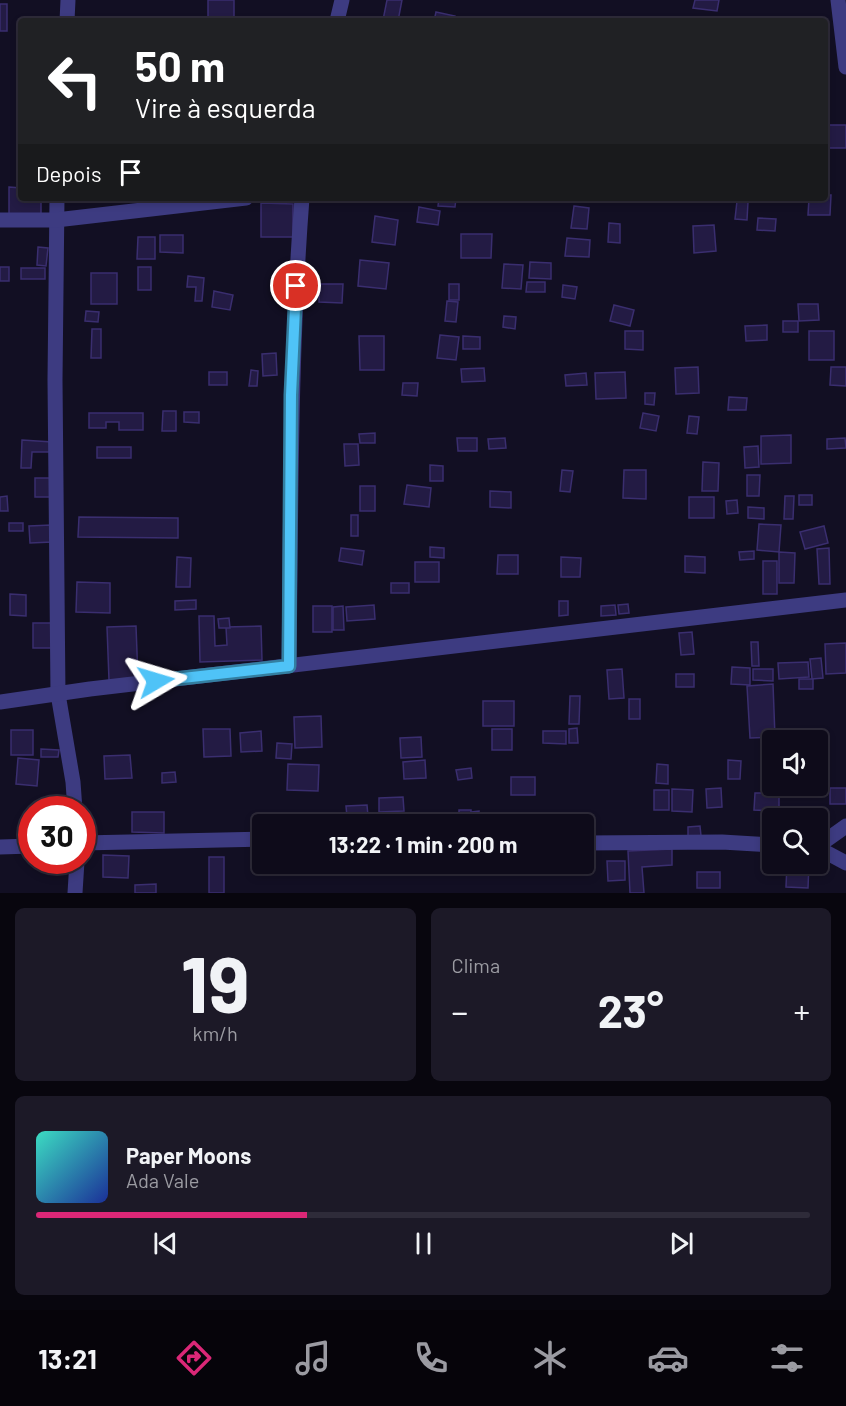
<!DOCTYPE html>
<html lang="pt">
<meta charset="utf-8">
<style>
body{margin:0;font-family:Barlow,sans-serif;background:#1c1927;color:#f1f3f6;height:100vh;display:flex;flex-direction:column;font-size:22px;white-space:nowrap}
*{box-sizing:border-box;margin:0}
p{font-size:20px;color:#9b9ba2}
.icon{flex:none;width:33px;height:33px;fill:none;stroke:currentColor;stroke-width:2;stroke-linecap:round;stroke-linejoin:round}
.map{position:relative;height:893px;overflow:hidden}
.side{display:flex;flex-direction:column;gap:15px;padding:15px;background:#08060e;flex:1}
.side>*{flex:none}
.top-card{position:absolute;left:18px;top:18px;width:810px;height:183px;border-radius:6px;box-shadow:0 3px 9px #0003,0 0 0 2px #2e2b39;background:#202124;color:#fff;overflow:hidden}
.controls{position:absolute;left:762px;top:730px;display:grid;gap:12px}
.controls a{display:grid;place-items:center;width:66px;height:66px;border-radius:6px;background:#0e0b1a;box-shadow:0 3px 9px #0003,0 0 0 2px #2e2b39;font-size:30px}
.speed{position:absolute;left:18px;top:796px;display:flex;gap:12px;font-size:30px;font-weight:700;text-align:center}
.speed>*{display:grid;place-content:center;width:78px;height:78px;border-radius:50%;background:#0e0b1a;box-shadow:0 3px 9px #0003,0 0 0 2px #2e2b39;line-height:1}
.speed .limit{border:9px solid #d22;background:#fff;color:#111}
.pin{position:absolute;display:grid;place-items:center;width:51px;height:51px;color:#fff;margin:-26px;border:3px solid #fff;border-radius:50%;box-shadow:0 2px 6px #0007}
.me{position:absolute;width:66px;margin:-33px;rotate:83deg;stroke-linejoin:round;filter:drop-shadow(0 0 4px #0008)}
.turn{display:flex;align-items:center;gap:21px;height:126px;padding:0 18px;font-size:27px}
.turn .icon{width:78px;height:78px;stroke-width:2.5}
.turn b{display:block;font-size:42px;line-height:51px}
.then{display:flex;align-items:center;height:57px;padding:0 18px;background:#0003;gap:12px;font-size:22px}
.big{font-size:45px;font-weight:700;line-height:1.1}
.side .card{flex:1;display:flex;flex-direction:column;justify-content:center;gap:9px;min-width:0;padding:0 21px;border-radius:9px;background:#1c1927}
.side .dial{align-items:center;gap:0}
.dial b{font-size:78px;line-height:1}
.song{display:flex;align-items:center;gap:18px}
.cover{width:72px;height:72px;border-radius:9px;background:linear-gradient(135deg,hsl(170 70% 55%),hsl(230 70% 35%))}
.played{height:6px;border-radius:3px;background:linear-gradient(90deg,#db2777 35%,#2e2b39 35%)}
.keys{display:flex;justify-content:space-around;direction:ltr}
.heat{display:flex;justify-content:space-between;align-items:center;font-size:33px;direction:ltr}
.side .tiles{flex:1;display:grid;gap:15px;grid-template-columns:1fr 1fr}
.card:last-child{grid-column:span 2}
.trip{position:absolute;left:252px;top:814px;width:342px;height:60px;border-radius:6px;background:#0e0b1a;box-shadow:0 3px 9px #0003,0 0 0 2px #2e2b39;font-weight:700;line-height:60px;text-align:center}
.tab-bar{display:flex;height:96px;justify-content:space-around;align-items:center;background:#06040a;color:#9b9ba2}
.tab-bar .icon{width:42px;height:42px}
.tab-bar .current{color:#db2777}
.tab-bar b{font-size:27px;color:#f1f3f6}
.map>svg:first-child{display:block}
.building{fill:#231b44;stroke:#3a2e6f;stroke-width:1.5}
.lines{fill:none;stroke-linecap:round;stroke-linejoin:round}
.minor{stroke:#3d3b81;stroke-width:15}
.route-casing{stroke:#337fa1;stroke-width:15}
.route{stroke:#4fc3f7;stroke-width:10}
</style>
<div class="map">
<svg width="846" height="893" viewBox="0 0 846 893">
<rect width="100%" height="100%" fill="#120f23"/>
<!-- building -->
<g class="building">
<rect x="208" y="0" width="26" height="18"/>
<polygon points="387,0 402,0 398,21 383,20"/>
<polygon points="695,0 719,0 717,11 693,8"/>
<rect x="0" y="4" width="7" height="27"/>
<polygon points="436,12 455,16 454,21 434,21"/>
<polygon points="825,92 829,92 828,117 825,117"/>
<rect x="825" y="125" width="21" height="23"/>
<polygon points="9,187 21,188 21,198 41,198 41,218 9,217"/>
<polygon points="825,195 831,195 830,215 808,215 809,198 825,198"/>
<polygon points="439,198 456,198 455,207 438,206"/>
<polygon points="737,201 748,202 747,220 735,219"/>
<polygon points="261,203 293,204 293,237 261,237"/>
<polygon points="574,206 589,208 587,229 571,228"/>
<polygon points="419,207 440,211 438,225 417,222"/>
<polygon points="375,216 398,220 395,245 372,242"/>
<polygon points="758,218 776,219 775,231 757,230"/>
<polygon points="609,223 620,224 620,243 608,242"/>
<polygon points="714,225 716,251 694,253 693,226"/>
<polygon points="461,234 492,234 491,258 461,258"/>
<polygon points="160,235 183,235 183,253 160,252"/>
<polygon points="138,237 155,237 155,259 137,259"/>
<polygon points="567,238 590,240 589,257 565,256"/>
<polygon points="38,247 48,248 46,266 37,265"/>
<polygon points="360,260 389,263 386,289 358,286"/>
<polygon points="530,262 551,263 551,279 529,278"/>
<polygon points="504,264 523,265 521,289 502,288"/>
<rect x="0" y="267" width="9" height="14"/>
<rect x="138" y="267" width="13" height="23"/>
<rect x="21" y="268" width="24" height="11"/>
<rect x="91" y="273" width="26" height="31"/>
<polygon points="188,276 204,278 202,301 195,301 196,287 187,287"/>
<polygon points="527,282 545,282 545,292 526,292"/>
<polygon points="319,284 343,284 342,303 319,302"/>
<rect x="449" y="284" width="10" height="16"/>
<polygon points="563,285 577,287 575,299 562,297"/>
<polygon points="214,291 233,295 230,310 212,307"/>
<polygon points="447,301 458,302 456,322 445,321"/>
<polygon points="798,304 818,304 819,320 799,321"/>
<polygon points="614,305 634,310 630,326 610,321"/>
<polygon points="86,311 99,312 98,322 85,321"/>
<polygon points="504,316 516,317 515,329 503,327"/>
<rect x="783" y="321" width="15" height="11"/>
<polygon points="767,325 767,340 746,341 745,326"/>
<polygon points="92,329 101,329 101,358 91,358"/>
<polygon points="625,331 643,331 643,350 625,349"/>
<rect x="809" y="331" width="25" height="29"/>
<polygon points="440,335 459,337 456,360 437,358"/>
<polygon points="359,336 384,336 384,370 360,370"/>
<polygon points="463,336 480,337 480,349 463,349"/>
<polygon points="276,353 277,375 263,376 262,354"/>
<polygon points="698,367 699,393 676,394 675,368"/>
<polygon points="831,367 846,367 846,386 830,385"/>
<polygon points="484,368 485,381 462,382 461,369"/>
<polygon points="251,370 258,371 257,386 249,386"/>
<rect x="209" y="372" width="18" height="13"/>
<polygon points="625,372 626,398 596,399 595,373"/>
<polygon points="586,373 587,385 566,386 565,375"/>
<polygon points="403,383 418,383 417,396 402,395"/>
<polygon points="645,393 655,393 654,405 645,404"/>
<polygon points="729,397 747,398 746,410 728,410"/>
<polygon points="163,411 176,411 176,431 162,431"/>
<polygon points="184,412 199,412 199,423 184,422"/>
<polygon points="89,413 143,413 143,430 119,430 119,422 106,422 106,428 89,428"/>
<polygon points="643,413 659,416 656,431 640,428"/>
<polygon points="689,416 699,417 697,434 687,433"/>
<polygon points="375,433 375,443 360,443 359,434"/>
<polygon points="791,435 791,463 761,464 761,436"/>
<polygon points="457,438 477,438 477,451 458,451"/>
<polygon points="505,438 506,448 489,449 488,439"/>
<polygon points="845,438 846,448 827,449 827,439"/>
<polygon points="22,440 52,442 51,452 32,452 31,468 21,468"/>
<polygon points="344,444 358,444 359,465 345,466"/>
<polygon points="758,446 759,467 745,468 744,447"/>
<rect x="97" y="447" width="34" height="11"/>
<polygon points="703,462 719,463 718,491 702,491"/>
<polygon points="430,465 443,466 443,481 430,481"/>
<polygon points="562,470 573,471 570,492 560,491"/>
<polygon points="624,470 646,470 646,499 623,498"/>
<polygon points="747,475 760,475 759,496 747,496"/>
<rect x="35" y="478" width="24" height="19"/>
<polygon points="407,485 431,488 429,507 404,504"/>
<rect x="360" y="486" width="15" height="25"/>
<polygon points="490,491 511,492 511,508 490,507"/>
<rect x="799" y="495" width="13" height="10"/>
<polygon points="7,496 8,511 0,511 0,497"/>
<polygon points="785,496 794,496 793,519 784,519"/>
<rect x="689" y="497" width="25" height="21"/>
<polygon points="737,500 738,513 727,514 726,501"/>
<polygon points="748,507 764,508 764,519 748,518"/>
<rect x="351" y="515" width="7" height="21"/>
<polygon points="79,517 178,518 178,538 78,537"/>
<rect x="9" y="523" width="14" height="8"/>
<polygon points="759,524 781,525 779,552 757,550"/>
<polygon points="51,525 52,542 30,543 29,526"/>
<polygon points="824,526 828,543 805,549 800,532"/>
<polygon points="430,547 444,548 444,558 430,557"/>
<polygon points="341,548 364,551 362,565 339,561"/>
<polygon points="829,548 830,584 819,584 817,549"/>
<polygon points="754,551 754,559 740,560 739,552"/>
<polygon points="779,552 795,553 794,583 779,583"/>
<polygon points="498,555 518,555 518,574 497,574"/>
<polygon points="685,556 705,557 705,573 685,572"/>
<polygon points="177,557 191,558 190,587 176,587"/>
<polygon points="561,557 581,558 580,577 561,577"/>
<rect x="763" y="561" width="14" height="33"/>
<rect x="415" y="562" width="24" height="20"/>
<polygon points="77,582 110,583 110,613 76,612"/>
<rect x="391" y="583" width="18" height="10"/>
<polygon points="10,594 26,595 26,616 10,615"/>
<polygon points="196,600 196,609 175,610 175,601"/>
<polygon points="559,601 568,601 568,615 559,616"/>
<polygon points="628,604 629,613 619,614 618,605"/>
<polygon points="374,605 375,619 347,621 346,607"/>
<polygon points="615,605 616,615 601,616 601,606"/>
<rect x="313" y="606" width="19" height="26"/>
<polygon points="343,606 344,630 333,630 333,607"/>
<polygon points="199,616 214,616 215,646 227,645 226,627 261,626 262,660 200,662"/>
<polygon points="229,618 230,628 219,628 218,619"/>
<rect x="33" y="623" width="19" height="25"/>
<polygon points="136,626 138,679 109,680 107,627"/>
<polygon points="692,632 694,654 681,655 679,633"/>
<polygon points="751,642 758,642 759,666 752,666"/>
<polygon points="846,643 846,673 826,674 825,644"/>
<polygon points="821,658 823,678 812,679 810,659"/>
<polygon points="808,662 809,677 779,679 778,663"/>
<polygon points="732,667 750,668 750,685 731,684"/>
<polygon points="622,669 624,698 609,699 607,670"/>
<polygon points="753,669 773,669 773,681 753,680"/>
<rect x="676" y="674" width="18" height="13"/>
<rect x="799" y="679" width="14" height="10"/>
<polygon points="773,684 775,737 750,738 747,686"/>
<polygon points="570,696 580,696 579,724 569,724"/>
<rect x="629" y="699" width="11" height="20"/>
<rect x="483" y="701" width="31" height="25"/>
<polygon points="321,716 322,747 295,748 294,717"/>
<polygon points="577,728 578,743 569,743 569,729"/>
<polygon points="203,729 230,729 231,756 204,757"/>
<rect x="492" y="729" width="20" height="21"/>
<rect x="11" y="730" width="22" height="25"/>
<polygon points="261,731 262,751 241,752 240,733"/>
<polygon points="543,731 566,731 566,744 543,743"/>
<polygon points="421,737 422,757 401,758 400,738"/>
<polygon points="277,743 292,744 291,759 276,758"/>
<polygon points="41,749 59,750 58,757 41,757"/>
<polygon points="130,755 132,778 105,779 104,756"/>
<polygon points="18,758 39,760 37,786 16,784"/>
<polygon points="425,760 426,778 404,779 403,762"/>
<polygon points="728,760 741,761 740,779 728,779"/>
<polygon points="288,764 319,765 318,791 287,790"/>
<polygon points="657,764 668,765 668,784 656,783"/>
<polygon points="471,768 472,778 458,780 456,770"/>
<polygon points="175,772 176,782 162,783 162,773"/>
<rect x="511" y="777" width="24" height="18"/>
<polygon points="721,788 722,807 707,808 706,789"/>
<rect x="830" y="788" width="16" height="16"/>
<polygon points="672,789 693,790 692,812 672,811"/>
<rect x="654" y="790" width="15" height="20"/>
<polygon points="755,793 779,793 779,811 754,810"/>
<polygon points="403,797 404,811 379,812 379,798"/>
<polygon points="367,805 368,816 347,817 346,806"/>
<rect x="459" y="810" width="12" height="15"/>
<polygon points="479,811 479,825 472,825 472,812"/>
<polygon points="132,812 164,812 164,833 132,832"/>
<polygon points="700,826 701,836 688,836 688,827"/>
<polygon points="672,849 672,865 642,867 644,893 630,893 628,851"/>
<polygon points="103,855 129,856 128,878 103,877"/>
<rect x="209" y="857" width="15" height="36"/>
<polygon points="607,861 625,861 625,880 608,881"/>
<rect x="390" y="864" width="29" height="4"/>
<polygon points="787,864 809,864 808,888 786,887"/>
<rect x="697" y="872" width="23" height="16"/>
<polygon points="156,884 156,893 135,893 135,885"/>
</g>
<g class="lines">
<!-- minor -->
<g class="minor">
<polyline points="838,0 846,67"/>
<polyline points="67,21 68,0"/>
<polyline points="337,21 342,0"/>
<polyline points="57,198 55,380 58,694 73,782 75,810"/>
<polyline points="0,220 56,220 246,198"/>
<path d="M289,666c2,-156 1,-312 13,-468"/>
<polyline points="0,702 90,689 846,600"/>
<polyline points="82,843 262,839"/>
<polyline points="584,843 722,842 772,845"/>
<polyline points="818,846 846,826"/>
<polyline points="0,847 32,846"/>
<polyline points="818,848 846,863"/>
<polyline points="75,893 77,861"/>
</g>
</g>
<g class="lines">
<defs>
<polyline id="route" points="156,681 289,666 291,395 296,286"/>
</defs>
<!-- route casing -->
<use href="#route" class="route-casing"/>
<!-- route -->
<use href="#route" class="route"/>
</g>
</svg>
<div class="controls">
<a><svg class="icon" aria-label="sound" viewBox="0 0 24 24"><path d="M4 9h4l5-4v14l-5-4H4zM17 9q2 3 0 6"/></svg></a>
<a><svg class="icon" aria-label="search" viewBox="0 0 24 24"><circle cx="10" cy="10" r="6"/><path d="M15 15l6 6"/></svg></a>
</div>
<div class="speed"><div class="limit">30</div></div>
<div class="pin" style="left:296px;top:286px;background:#d93025"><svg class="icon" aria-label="arrive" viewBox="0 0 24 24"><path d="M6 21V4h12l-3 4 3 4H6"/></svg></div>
<svg class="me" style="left:156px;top:681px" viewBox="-20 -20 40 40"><path d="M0-17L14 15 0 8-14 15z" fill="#4fc3f7" stroke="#fff" stroke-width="4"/></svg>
<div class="trip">13:22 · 1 min · 200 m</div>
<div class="top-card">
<div class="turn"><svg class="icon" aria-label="left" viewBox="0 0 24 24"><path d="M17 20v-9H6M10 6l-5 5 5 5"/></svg><div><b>50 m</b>Vire à esquerda</div></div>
<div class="then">Depois<svg class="icon" aria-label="arrive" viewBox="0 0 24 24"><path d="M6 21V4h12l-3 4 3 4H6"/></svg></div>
</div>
</div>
<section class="side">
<div class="tiles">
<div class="card dial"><b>19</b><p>km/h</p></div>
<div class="card"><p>Clima</p>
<div class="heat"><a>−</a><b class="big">23°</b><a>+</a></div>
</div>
<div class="card">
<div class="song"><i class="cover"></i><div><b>Paper Moons</b><p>Ada Vale</p></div></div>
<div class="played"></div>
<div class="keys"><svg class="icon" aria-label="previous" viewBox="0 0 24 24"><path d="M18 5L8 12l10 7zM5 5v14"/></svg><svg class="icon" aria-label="pause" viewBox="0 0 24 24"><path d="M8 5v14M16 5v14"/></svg><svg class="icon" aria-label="next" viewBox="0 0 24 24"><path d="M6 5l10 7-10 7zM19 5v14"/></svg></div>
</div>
</div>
</section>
<nav class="tab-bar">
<b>13:21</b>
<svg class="icon current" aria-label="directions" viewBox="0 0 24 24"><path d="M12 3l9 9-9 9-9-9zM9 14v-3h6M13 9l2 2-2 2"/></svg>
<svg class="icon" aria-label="music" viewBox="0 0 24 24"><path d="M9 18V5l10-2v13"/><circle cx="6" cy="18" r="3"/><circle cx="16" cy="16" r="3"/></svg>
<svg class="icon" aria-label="phone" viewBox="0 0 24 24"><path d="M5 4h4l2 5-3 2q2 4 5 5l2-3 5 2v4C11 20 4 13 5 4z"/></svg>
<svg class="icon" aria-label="climate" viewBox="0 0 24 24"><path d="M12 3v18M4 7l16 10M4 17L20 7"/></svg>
<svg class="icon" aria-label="car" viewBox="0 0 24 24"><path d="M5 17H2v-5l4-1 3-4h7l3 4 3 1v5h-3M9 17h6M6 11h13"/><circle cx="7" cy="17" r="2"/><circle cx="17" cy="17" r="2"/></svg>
<svg class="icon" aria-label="filters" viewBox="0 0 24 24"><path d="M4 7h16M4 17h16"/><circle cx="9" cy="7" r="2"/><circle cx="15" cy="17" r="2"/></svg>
</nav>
